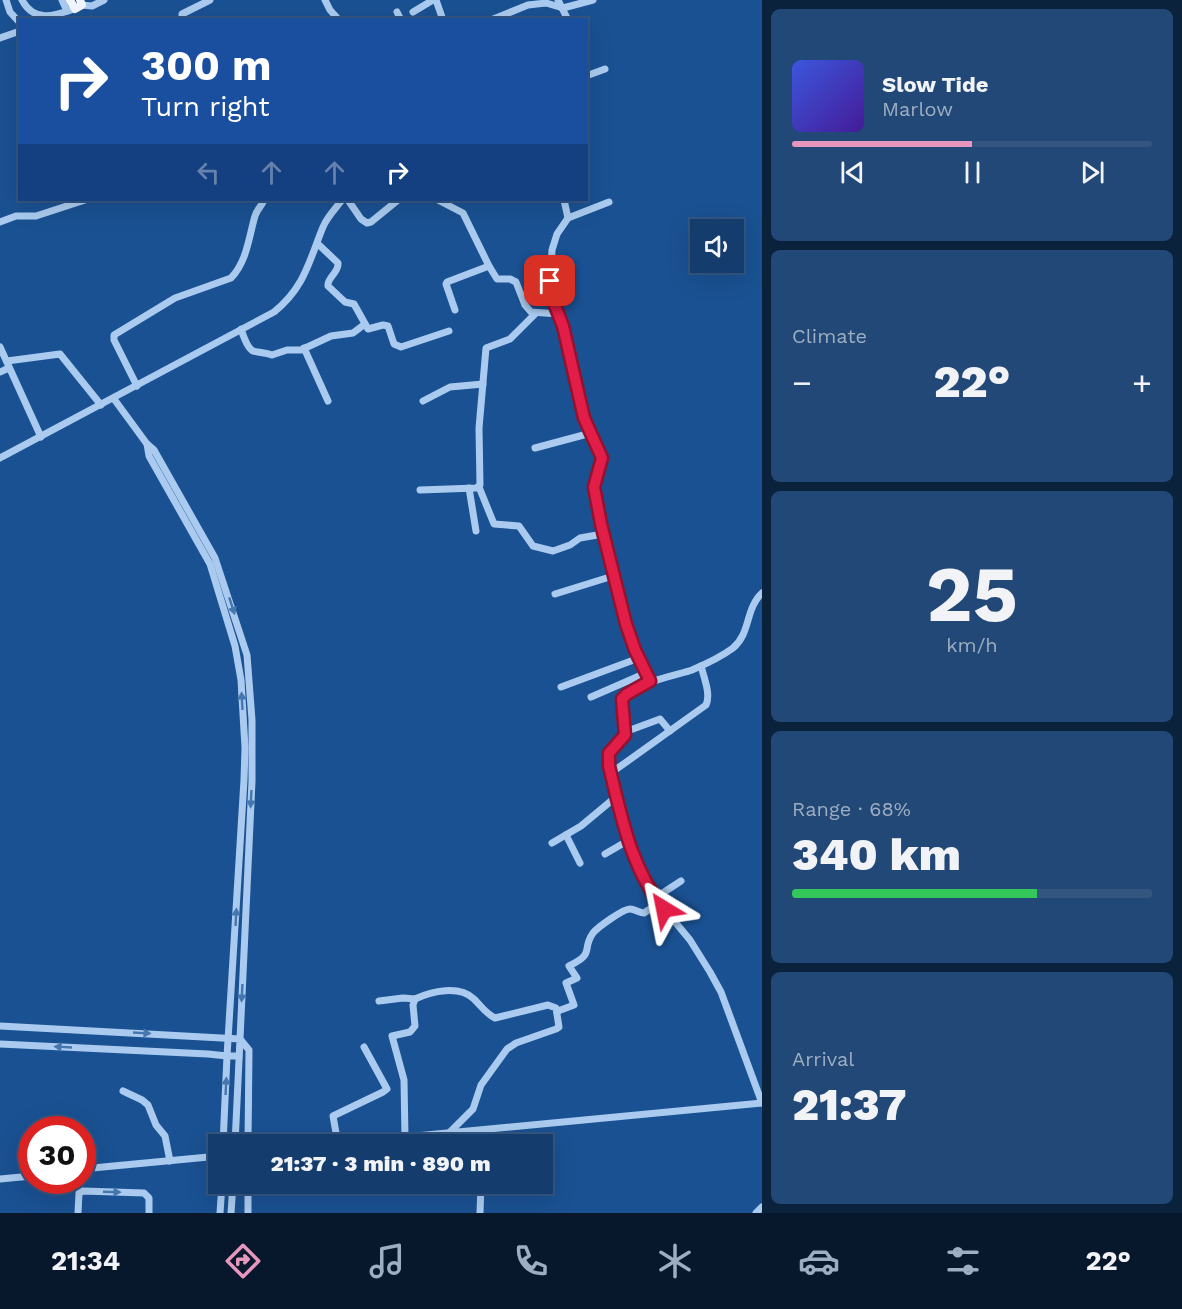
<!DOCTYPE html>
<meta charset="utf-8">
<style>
body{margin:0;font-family:"Work Sans",sans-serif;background:#214876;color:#f1f3f6;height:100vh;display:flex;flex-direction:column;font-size:22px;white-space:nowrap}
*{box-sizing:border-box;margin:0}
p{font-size:20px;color:#9daec2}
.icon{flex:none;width:33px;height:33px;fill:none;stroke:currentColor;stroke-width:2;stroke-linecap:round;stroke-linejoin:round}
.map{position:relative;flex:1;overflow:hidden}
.sheet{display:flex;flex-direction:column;gap:9px;padding:9px;background:#0b223c;width:420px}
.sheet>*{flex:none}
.top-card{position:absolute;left:18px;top:18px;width:570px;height:183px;border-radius:0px;box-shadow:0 6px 24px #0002,0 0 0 2px #335681;background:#1a4fa0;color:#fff;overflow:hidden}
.controls{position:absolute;left:690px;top:219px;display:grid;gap:12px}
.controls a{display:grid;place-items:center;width:54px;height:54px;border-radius:0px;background:#143d6e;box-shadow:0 6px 24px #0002,0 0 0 2px #335681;font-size:30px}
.speed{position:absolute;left:18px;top:1116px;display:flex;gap:12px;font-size:30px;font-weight:700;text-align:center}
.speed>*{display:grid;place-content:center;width:78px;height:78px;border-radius:50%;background:#143d6e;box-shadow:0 6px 24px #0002,0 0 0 2px #335681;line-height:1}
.speed .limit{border:9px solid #d22;background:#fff;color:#111}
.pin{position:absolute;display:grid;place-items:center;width:51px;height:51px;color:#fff;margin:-26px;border-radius:12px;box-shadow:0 3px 9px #0006}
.me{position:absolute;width:66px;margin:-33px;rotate:325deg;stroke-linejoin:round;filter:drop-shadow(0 0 4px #0008)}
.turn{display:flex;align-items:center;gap:21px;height:126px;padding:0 24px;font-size:27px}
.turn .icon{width:78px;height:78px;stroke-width:2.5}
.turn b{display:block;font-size:42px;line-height:51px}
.lanes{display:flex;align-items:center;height:57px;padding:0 24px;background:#0003;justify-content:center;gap:30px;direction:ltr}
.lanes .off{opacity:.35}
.big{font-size:45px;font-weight:800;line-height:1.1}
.sheet .widget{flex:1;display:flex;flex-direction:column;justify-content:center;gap:9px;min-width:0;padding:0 21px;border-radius:9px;background:#214876}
.sheet .dial{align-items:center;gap:0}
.dial b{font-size:78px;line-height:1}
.song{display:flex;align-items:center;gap:18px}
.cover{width:72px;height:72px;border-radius:9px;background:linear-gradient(135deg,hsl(230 70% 55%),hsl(260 70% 35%))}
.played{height:6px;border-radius:3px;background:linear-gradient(90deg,#e797bd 50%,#335681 50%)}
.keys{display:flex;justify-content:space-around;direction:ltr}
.heat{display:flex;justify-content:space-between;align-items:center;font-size:33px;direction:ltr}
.charge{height:9px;border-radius:4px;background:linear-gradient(90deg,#34c759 68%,#335681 0)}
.trip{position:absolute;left:208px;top:1134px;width:345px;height:60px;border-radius:0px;background:#143d6e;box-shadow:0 6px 24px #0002,0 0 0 2px #335681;font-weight:800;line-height:60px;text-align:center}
.menu{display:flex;height:96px;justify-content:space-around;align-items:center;background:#08182c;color:#9daec2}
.menu .icon{width:42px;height:42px}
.menu .on{color:#e797bd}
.menu b{font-size:27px;color:#f1f3f6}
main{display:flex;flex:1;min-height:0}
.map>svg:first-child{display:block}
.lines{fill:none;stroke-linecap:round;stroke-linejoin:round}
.minor{stroke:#aacbef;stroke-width:7}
.major{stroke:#f2f7ff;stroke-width:8}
.oneway{fill:#4576ae}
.route-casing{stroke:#92132f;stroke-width:15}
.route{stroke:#e11d48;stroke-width:10}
</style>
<main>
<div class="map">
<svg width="762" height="1213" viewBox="0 0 762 1213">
<rect width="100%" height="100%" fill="#1a5192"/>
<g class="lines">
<!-- minor -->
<g class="minor">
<polyline points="6,0 10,12 20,23"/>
<path d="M22,0c12,23 32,16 52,9"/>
<polyline points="62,0 67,11"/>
<polyline points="325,0 330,10 339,20"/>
<polyline points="436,0 443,20"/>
<polyline points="558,0 568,20"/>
<polyline points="82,5 92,6 104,0"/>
<polyline points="397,12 401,20"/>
<polyline points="413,12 433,0"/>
<polyline points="182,20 182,14 210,0"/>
<polyline points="491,20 528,5 546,3 563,8 593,0"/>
<polyline points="0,38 20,31"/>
<polyline points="586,76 605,69"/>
<polyline points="20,114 20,121"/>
<polyline points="348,200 361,219 367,223 371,222 398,200"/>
<polyline points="438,200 463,213 489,266"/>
<polyline points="564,200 568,218 557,234 552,250 550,291 563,326 584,418 602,457 594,487 601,524 626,624 635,650 650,681"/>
<polyline points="568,218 609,202"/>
<polyline points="0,222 16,216 36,216 85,200"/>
<path d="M318,244l20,19c1,10 -11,14 -10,23l17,16 9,2 14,25 15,-4 5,1 6,18 7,3 48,-16"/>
<polyline points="455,310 446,284 447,282 489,266 497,279 510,279 516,282 525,305 531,312 559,314"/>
<path d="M241,329c2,6 6,19 12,22 3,1 14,2 19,4l15,-5h14l30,-14 22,-3 12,-9"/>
<polyline points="0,347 41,437"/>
<polyline points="304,348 328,401"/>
<polyline points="7,361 60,354 101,405"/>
<polyline points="0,372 9,368"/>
<path d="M137,386l-23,-46v-5l61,-37 56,-20c16,-16 18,-42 24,-62 2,-7 7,-10 9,-16"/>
<polyline points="114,399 147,444 154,450 215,558 247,655 252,720 252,781 240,1039 249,1050 248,1144"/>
<polyline points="423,401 450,387 483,384"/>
<polyline points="147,444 149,456 210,564 235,646 241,680 245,748 244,780 227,1056 239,1056"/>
<polyline points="535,448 591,433"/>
<path d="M0,458l274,-146c31,-25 35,-51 49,-85 4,-10 13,-19 19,-27"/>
<polyline points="479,487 494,524 519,526 533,546 553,551 570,545 580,538 603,534"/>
<polyline points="469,488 476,531"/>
<polyline points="420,490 476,488 480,485 479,428 486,348 510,339 535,314"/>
<path d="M762,593c-17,16 -11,40 -29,55 -12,9 -27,16 -41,22 -14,5 -66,15 -70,30 -2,10 5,22 3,32 -2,11 -15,15 -17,26l20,79 16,43 12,19 34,41 20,32 11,20 41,111"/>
<polyline points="555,594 613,576"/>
<polyline points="561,687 639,658"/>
<polyline points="591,697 646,673"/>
<polyline points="625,732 660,719 670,731"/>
<path d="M611,773l95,-68c5,-11 -2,-27 -5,-39"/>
<polyline points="566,835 580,863"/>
<polyline points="552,843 581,826 617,796"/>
<polyline points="605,854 629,840"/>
<polyline points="655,898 681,881"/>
<polyline points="379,1001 403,998 415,999"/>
<path d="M558,1011l16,-6 -8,-22 11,-5 -8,-12c27,-13 12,-16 24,-33 5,-6 30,-24 37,-24 4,0 10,4 14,4l15,-10"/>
<polyline points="0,1026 240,1039 235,1144"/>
<polyline points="0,1044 208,1054 227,1056 223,1144"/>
<polyline points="123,1091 142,1100 148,1105 156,1125 165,1136 170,1161"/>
<polyline points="465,1132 470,1144"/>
<path d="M405,1138l-1,-58 -12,-44 18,-4 5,-6 -2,-21 2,-6c17,-8 44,-14 59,0 7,7 11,14 21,19l53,-13 8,3 3,19 -3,2 -40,14 -9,6 -26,36 -8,24 -24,24"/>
<polyline points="331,1144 762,1103"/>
<polyline points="338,1144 333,1116 383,1092 387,1089 364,1047"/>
<polyline points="82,1169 219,1156"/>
<polyline points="0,1179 32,1176"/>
<polyline points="248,1184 248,1213"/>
<polyline points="78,1213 79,1193 83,1191 144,1193 149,1198 149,1213"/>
<polyline points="220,1213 222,1184"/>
<polyline points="231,1213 233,1184"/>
<polyline points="480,1213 481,1184"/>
<polyline points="756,1213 762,1207"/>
</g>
<!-- major -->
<polyline class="major" points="70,0 75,9 82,5 80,0"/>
</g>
<!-- one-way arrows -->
<defs><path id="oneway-solid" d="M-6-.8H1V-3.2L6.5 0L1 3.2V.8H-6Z" transform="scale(1.5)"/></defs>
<g class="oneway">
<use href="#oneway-solid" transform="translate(232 606) rotate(72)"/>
<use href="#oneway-solid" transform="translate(242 701) rotate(-93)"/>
<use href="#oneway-solid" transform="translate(251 799) rotate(93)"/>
<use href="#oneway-solid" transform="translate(236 917) rotate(-87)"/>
<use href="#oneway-solid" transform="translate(242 993) rotate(93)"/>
<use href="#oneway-solid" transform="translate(142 1033) rotate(3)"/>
<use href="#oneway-solid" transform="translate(63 1047) rotate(-177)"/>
<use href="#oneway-solid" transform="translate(226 1086) rotate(-87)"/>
<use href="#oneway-solid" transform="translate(112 1192) rotate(2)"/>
</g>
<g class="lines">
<defs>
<path id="route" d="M550,281l2,17 11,28 21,92 18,40 -8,29 7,37 25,100 9,26 15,31 -23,13 -5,5 3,36 -16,18v13c12,49 22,103 55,143"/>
</defs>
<!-- route casing -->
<use href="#route" class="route-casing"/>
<!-- route -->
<use href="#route" class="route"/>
</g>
</svg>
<div class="controls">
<a><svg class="icon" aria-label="sound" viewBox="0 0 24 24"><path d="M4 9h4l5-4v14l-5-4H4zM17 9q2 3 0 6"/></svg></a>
</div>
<div class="speed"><div class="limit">30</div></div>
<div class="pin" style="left:550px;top:281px;background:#d93025"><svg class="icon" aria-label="arrive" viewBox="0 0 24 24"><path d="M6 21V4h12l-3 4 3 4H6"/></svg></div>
<svg class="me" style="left:664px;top:909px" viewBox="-20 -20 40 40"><path d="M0-17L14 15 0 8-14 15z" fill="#e11d48" stroke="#fff" stroke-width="4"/></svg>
<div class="trip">21:37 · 3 min · 890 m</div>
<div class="top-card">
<div class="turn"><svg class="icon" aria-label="right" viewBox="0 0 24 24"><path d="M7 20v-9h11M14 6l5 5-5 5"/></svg><div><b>300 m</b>Turn right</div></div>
<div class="lanes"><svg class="icon off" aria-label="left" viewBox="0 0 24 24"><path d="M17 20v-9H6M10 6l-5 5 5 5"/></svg><svg class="icon off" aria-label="ahead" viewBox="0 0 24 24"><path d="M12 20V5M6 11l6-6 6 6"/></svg><svg class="icon off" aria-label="ahead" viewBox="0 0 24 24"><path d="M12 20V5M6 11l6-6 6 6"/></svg><svg class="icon" aria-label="right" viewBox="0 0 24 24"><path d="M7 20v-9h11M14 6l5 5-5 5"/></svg></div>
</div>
</div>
<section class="sheet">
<div class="widget">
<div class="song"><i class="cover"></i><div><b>Slow Tide</b><p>Marlow</p></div></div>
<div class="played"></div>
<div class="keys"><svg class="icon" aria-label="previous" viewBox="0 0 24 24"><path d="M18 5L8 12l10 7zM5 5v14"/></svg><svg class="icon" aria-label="pause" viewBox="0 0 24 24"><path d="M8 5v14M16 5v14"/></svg><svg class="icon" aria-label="next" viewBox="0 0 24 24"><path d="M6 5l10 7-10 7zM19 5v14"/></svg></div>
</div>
<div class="widget"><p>Climate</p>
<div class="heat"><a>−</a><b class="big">22°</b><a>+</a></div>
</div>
<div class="widget dial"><b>25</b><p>km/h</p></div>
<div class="widget"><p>Range · 68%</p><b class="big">340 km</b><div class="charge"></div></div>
<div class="widget"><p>Arrival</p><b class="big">21:37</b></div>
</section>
</main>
<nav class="menu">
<b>21:34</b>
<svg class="icon on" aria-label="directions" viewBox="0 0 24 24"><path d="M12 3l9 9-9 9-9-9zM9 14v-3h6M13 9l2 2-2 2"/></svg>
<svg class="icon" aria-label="music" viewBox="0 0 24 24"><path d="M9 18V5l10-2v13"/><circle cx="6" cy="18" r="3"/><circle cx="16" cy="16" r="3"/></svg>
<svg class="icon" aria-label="phone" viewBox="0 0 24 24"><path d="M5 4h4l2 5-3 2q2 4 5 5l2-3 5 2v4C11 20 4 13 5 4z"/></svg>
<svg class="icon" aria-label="climate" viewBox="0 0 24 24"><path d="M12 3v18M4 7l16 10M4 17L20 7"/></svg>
<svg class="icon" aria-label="car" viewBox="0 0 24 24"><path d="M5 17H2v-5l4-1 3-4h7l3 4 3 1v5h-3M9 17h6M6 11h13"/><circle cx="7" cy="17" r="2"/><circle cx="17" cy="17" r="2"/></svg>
<svg class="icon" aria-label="filters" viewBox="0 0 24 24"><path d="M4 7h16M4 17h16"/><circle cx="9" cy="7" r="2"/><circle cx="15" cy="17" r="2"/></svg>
<b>22°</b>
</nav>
